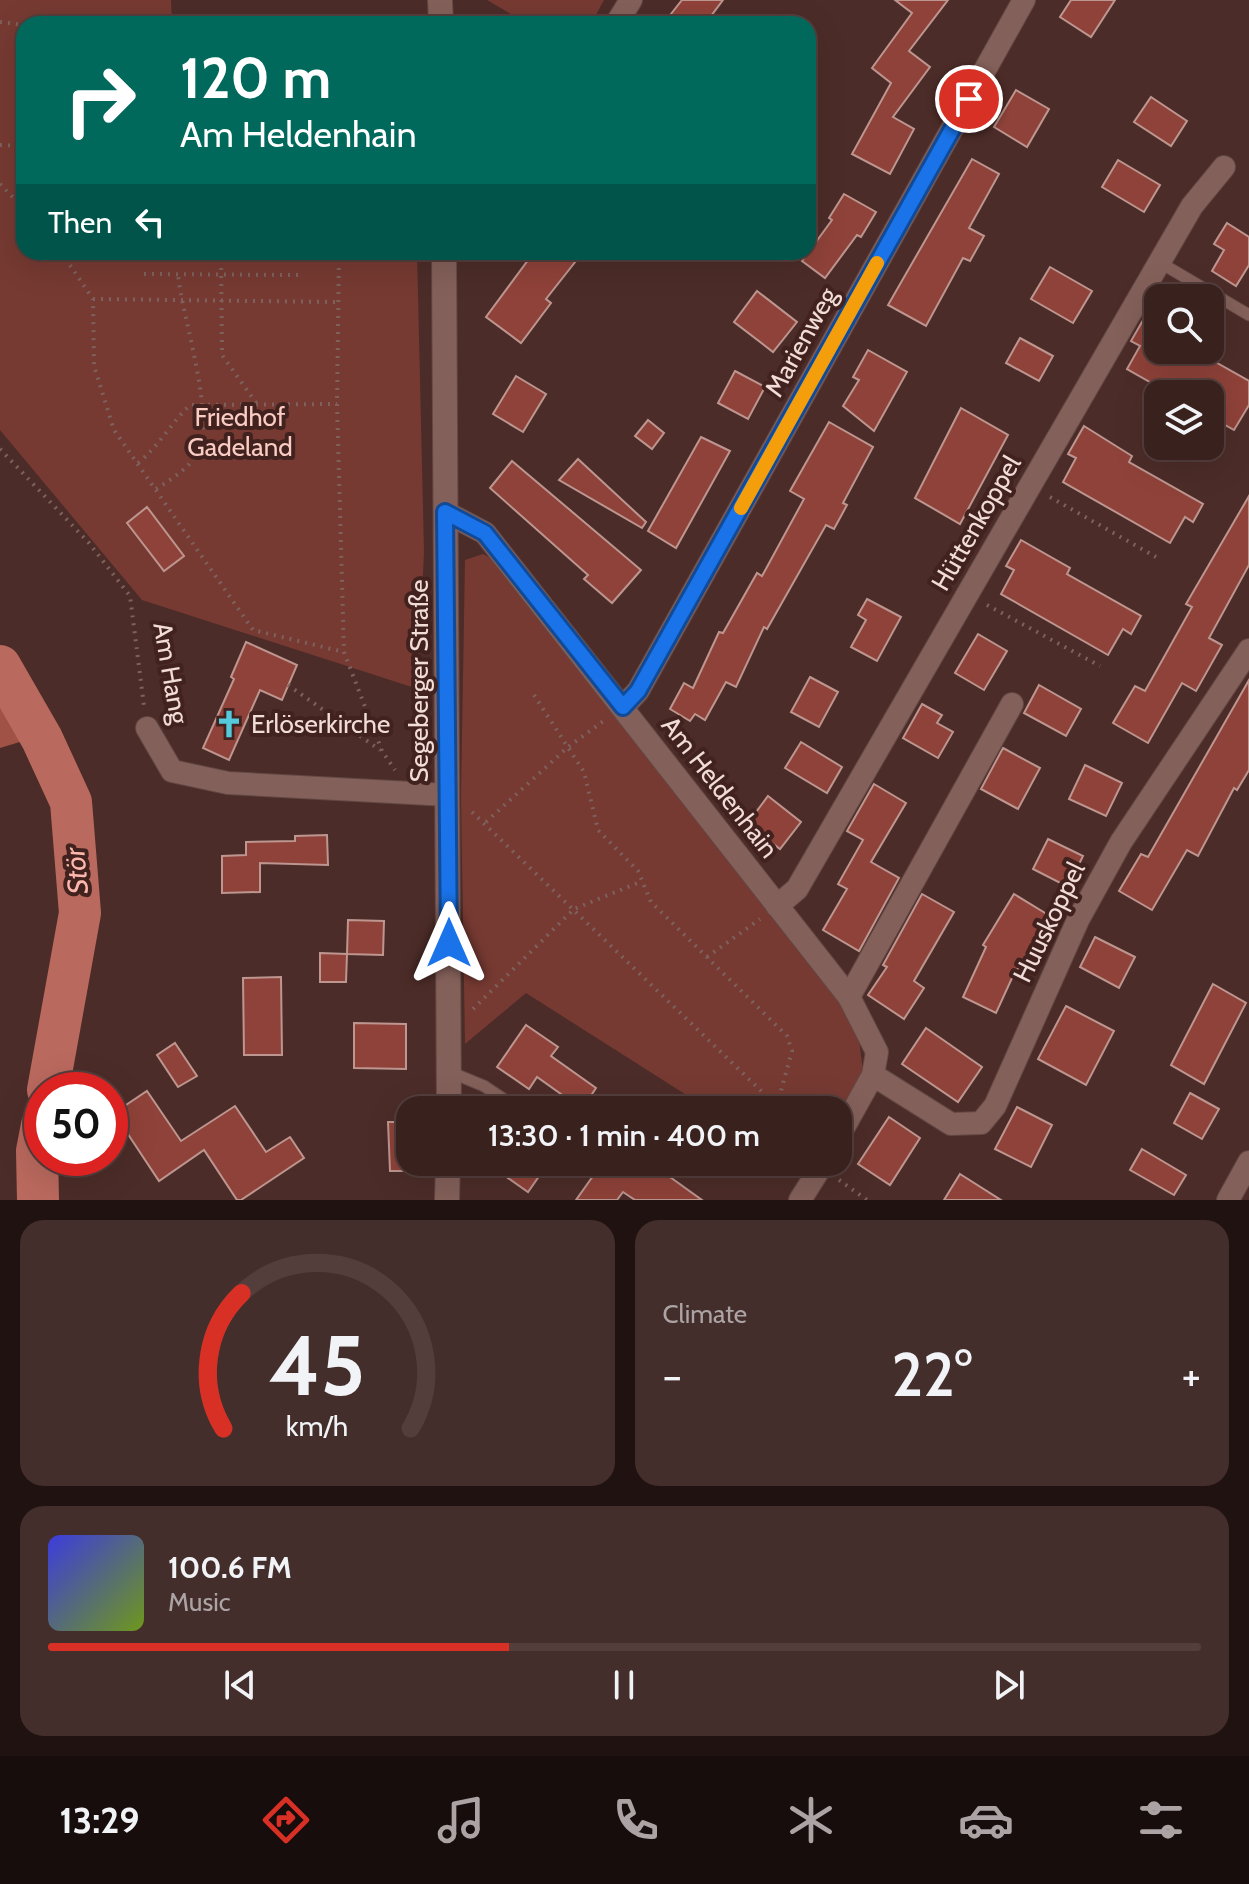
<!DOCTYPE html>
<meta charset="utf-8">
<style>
body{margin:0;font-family:Cabin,sans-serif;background:#442e2b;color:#f1f3f6;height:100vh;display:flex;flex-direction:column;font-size:30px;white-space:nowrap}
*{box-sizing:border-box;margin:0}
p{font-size:26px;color:#aba3a4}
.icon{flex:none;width:44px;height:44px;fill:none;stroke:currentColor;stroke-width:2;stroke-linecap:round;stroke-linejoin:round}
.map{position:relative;height:1200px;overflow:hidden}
.side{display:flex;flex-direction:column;gap:20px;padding:20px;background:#1f1210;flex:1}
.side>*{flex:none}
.guide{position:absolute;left:16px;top:16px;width:800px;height:244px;border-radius:24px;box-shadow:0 8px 32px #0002,0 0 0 2px #533e3c;background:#00695c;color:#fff;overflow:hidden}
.fabs{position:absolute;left:1144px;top:284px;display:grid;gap:16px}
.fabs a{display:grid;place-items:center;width:80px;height:80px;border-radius:16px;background:#39211e;box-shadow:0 8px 32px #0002,0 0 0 2px #533e3c;font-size:40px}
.speed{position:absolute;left:24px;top:1072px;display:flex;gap:16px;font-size:40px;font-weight:700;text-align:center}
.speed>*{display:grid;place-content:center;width:104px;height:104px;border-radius:50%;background:#39211e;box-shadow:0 8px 32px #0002,0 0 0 2px #533e3c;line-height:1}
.speed .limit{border:12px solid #d22;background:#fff;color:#111}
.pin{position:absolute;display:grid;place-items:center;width:68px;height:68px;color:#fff;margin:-34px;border:4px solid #fff;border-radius:50%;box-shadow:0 2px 8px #0007}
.me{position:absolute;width:88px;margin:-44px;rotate:0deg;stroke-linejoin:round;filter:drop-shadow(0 0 6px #0008)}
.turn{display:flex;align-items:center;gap:28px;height:168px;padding:0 32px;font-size:36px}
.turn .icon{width:104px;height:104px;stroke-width:2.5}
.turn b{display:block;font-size:56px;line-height:68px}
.then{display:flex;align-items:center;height:76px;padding:0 32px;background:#0003;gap:16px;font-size:30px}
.big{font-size:60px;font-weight:600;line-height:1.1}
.side .tile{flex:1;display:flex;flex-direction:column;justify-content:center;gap:12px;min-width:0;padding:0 28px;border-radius:24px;background:#442e2b}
.side .dial{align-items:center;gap:0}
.dial svg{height:208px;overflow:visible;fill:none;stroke:#533e3c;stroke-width:7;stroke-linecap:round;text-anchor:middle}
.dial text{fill:#f1f3f6;stroke:none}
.song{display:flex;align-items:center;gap:24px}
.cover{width:96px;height:96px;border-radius:12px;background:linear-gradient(135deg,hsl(240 70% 55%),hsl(80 70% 35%))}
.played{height:8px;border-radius:4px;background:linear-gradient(90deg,#d93025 40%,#533e3c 40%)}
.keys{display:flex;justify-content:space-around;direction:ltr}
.heat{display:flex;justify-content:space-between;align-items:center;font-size:44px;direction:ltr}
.side .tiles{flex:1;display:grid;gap:20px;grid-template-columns:1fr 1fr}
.tile:last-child{grid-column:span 2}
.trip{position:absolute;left:396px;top:1096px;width:456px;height:80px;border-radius:24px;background:#39211e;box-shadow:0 8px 32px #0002,0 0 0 2px #533e3c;font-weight:600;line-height:80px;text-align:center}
.tab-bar{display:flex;height:128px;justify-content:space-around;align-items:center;background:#170d0c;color:#aba3a4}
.tab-bar .icon{width:56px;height:56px}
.tab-bar .selected{color:#d93025}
.tab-bar b{font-size:36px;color:#f1f3f6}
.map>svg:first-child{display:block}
.green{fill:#763a32}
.forest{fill:#a15247}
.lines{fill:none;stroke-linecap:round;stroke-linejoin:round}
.river{stroke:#ba695e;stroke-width:42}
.building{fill:#8f4239;stroke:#bd9690;stroke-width:2}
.lane-casing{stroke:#634844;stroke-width:13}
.street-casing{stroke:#634844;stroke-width:24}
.secondary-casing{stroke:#634844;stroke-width:26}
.path{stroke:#7e615d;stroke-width:4;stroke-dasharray:2 6;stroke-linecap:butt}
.lane{stroke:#84605a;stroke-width:11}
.street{stroke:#84605a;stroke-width:22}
.secondary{stroke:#84605a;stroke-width:24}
.route-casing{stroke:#114b97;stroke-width:20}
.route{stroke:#1a73e8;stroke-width:14}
.slow{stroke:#f59e0b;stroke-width:14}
.labels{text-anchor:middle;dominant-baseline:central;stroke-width:8;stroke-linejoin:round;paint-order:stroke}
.street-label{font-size:26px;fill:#f1dcd8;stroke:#41221e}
.park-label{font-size:26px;fill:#fbccc4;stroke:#41221e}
.poi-label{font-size:26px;fill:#f1dcd8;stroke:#41221e;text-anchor:start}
.water-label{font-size:28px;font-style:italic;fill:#fdb8ae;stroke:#41221e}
</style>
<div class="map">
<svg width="1249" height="1200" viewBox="0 0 1249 1200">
<rect width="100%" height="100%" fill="#4c2c28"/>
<!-- green -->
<g class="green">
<polygon points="0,0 171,0 172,24 24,24 24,252 417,252 424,551 418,689 142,600 0,430"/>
<polygon points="487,0 604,0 591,24 528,24"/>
<polygon points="483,554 504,566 837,996 859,1040 863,1071 838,1114 838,1110 710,1110 526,993 465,1044 461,796 465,560"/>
</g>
<!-- forest -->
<polygon class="forest" points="0,707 23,741 0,748"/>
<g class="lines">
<!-- river -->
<g class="river">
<polyline points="0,666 42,739 71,802 80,913 48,1090"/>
<polyline points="38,1200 37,1151 42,1125"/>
</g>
</g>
<!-- building -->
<g class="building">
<polygon points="682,0 723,0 705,24 685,24 671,14"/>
<polygon points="895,0 948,0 909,51 930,67 893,117 914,129 890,174 852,154 891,83 872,68 912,13"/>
<polygon points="1071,0 1115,0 1091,37 1060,17"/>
<polygon points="1016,90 1049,109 1027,147 994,127"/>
<polygon points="1151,97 1187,121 1171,146 1134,122"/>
<polygon points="972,159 999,174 969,228 984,236 970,261 963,258 926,326 888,305"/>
<polygon points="1118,160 1160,185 1144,212 1102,187"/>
<polygon points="844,194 876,212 861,237 857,235 825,278 802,261 832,220 829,218"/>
<polygon points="1227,223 1249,237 1249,265 1236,286 1212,271 1224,250 1214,244"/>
<polygon points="534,252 583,252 546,299 551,303 521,343 486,317"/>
<polygon points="1050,267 1092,291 1073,323 1031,299"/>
<polygon points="757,291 797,322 773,352 734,322"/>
<polygon points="1158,294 1158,350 1194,350 1249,381 1249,405 1234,430 1211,417 1224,394 1171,394 1127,369 1140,346 1131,341"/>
<polygon points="1020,338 1053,356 1039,381 1006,363"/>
<polygon points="868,350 907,372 874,431 843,406 859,380 853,377"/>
<polygon points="735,371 765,387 748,419 718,403"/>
<polygon points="516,376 546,394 523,432 493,414"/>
<polygon points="961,408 1008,435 960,524 915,498"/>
<polygon points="648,420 664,433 652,449 635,436"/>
<polygon points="829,422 873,447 843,503 847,505 834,529 826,525 767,629 764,627 736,687 726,682 705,720 695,714 690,721 670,709 684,683 693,688 719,632 723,633 757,573 762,576 804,499 790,491"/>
<polygon points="1084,426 1132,456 1129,462 1203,504 1193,522 1185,517 1170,543 1063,482 1076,458 1068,454"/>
<polygon points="701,437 730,451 676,548 648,531"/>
<polygon points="578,459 646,522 642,528 559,480"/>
<polygon points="512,461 641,570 612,603 584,579 588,575 490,488"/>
<polygon points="1249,496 1249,565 1209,638 1222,645 1196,691 1182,683 1148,743 1113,723 1135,686 1145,691 1192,607 1186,604"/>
<polygon points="147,507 184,556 164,571 127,523"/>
<polygon points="1021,540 1070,568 1067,574 1141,616 1131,634 1123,629 1108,655 1001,594 1014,570 1006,566"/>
<polygon points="867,599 901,617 877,661 851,647 866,620 858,615"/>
<polygon points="978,634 1007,651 984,690 955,673"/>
<polygon points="246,642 297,665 282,700 260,690 229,760 203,748 234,679 231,677"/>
<polygon points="810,677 838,692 819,727 791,712"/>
<polygon points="1249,680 1249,770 1237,790 1234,788 1198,856 1187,850 1152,910 1119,891 1141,854 1148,857"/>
<polygon points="1039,685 1081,709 1066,736 1024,713"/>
<polygon points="922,704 942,715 937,723 953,732 938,758 903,738"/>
<polygon points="801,742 842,767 827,793 785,768"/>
<polygon points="1003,748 1040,768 1018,809 981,789"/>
<polygon points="1085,765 1122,783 1106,816 1069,799"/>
<polygon points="874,784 906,803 871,862 899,878 859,951 823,930 847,889 838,884 863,840 847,831"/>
<polygon points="768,796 801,822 780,849 747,824"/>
<polygon points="327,835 328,865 260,863 260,892 222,893 222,856 246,855 246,842 295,841 295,836"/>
<polygon points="1048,839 1083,856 1068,887 1033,869"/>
<polygon points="922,894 954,912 914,981 924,988 904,1019 868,995 887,967 883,965"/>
<polygon points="1014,894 1050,916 1012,978 996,1013 963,997 986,947 983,945"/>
<polygon points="348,920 384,921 383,955 347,954"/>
<polygon points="1095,937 1135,957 1119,988 1080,967"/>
<polygon points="320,953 347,954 346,982 320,982"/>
<polygon points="281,977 282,1055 244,1055 243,978"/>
<polygon points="1213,984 1246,1003 1204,1084 1171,1065"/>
<polygon points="1066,1006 1114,1031 1086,1085 1038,1059"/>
<polygon points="354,1023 406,1024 406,1069 354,1068"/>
<polygon points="526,1025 558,1047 551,1056 596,1088 582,1109 537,1077 529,1089 497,1067"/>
<polygon points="926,1028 982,1067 958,1102 902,1064"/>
<polygon points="175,1043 197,1076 178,1087 157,1055"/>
<polygon points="147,1091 181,1141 235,1106 266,1152 290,1137 304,1158 241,1200 237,1200 204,1150 159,1181 114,1113"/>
<polygon points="1190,1093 1219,1109 1202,1139 1174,1123"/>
<polygon points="1017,1107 1052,1125 1031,1167 995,1149"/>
<polygon points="889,1117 920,1138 890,1185 858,1164"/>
<polygon points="388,1122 410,1122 410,1171 390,1171"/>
<polygon points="1142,1149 1186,1175 1174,1195 1130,1170"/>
<polygon points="485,1162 549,1162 528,1192"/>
<polygon points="603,1162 649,1162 702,1200 635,1200 623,1192 617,1200 576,1200"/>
<polygon points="960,1174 1001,1200 944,1200"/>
</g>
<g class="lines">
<defs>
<g id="lane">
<polyline points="1159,262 1249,315"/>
<polyline points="450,1072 484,1086 520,1110"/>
</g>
<g id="street">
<polyline points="616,24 631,0"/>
<polyline points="445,512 485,533 849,997 877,1052 873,1075 838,1138"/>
<polyline points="623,707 638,691 1024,0"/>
<polyline points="147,728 172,771 228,783 448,795"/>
<polyline points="777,906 797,889 1192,206 1224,167"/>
<polyline points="849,997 1012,704"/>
<polyline points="873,1075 951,1124 981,1123 995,1106 1078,920 1121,842 1249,650"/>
<polyline points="800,1200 824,1162"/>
<polyline points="1228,1200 1249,1162"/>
</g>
<g id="secondary">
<polyline points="440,0 441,24"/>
<polyline points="444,252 449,1110"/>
<polyline points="447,1200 448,1162"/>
</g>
</defs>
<!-- lane casing -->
<use href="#lane" class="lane-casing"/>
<!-- street casing -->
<use href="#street" class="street-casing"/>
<!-- secondary casing -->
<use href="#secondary" class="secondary-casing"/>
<!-- path -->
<g class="path">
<polyline points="0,22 24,25"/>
<polyline points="0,145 24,146"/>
<polyline points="0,184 24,209"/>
<polyline points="61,252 93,299 94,366 114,430 253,630 344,652"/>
<polyline points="221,252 222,355 257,404"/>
<polyline points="339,252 337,404 344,652 382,751 395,770"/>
<polyline points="144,274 298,275"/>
<polyline points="93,299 336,302"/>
<polyline points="0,449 89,543 130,596 144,706"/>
<path d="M138,463c21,-17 33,-40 52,-58l147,-1"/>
<path d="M156,489c14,-9 29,-18 39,-32 24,-33 -13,-138 -17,-183"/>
<polyline points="1050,497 1156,557"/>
<polyline points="987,605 1100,666"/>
<polyline points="288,685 380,750"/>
<polyline points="534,695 584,772 598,830 638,871 651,902 787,1036 792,1051 777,1105"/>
<polyline points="472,812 781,1110"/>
<polyline points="486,822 568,747 605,720"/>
<polyline points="707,957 760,919"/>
<polyline points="473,1009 574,909 640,882"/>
<polyline points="839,1180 867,1200"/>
</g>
<!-- lane -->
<use href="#lane" class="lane"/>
<!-- street -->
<use href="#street" class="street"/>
<!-- secondary -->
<use href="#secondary" class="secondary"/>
</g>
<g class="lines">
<defs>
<polyline id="route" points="449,943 445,512 485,533 623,707 638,691 969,99"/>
</defs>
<!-- route casing -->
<use href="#route" class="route-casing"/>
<!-- route -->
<use href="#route" class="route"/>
<!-- slow -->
<polyline class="slow" points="741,508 877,263"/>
</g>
<!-- icons -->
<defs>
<symbol id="church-bare" viewBox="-9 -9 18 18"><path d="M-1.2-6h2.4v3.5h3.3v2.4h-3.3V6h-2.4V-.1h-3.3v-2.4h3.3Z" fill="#54cadc" stroke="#41221e" stroke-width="2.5" paint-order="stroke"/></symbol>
</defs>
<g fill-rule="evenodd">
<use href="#church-bare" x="209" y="704" width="40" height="40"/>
</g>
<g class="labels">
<!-- street labels -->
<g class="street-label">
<text transform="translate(801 342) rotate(-61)">Marienweg</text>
<text transform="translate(976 523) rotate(-60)">Hüttenkoppel</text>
<text transform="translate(171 673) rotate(80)">Am Hang</text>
<text transform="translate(419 681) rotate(-90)">Segeberger Straße</text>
<text transform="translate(720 787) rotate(52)">Am Heldenhain</text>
<text transform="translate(1049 922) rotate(-64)">Huuskoppel</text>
</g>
<!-- park labels -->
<g class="park-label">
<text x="240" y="417">Friedhof<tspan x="240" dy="30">Gadeland</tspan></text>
</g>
<!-- poi labels -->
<g class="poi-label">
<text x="251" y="724">Erlöserkirche</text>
</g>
<!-- water labels -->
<g class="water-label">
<text transform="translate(76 871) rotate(-95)">Stör</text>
</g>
</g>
</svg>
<div class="fabs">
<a><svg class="icon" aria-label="search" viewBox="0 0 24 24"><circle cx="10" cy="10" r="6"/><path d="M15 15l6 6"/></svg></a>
<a><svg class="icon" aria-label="layers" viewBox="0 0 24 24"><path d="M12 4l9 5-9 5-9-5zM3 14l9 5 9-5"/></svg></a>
</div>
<div class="speed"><div class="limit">50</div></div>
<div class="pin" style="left:969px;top:99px;background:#d93025"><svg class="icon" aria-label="arrive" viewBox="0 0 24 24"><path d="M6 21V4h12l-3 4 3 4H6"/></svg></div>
<svg class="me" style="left:449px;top:943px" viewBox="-20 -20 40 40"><path d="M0-17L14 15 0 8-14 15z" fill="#1a73e8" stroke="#fff" stroke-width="4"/></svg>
<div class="trip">13:30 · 1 min · 400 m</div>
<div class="guide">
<div class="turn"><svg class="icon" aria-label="right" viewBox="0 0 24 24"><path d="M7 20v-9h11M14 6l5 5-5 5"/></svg><div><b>120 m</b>Am Heldenhain</div></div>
<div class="then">Then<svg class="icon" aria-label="left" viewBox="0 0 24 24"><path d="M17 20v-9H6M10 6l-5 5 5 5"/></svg></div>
</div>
</div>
<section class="side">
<div class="tiles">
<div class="tile dial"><svg viewBox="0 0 100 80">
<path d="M14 69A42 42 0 1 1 86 69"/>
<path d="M14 69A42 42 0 0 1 21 17" stroke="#d93025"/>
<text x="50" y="56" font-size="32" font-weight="700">45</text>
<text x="50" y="72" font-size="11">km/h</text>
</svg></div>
<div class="tile"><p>Climate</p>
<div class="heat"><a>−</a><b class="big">22°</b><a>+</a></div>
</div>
<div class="tile">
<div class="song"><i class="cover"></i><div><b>100.6 FM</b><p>Music</p></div></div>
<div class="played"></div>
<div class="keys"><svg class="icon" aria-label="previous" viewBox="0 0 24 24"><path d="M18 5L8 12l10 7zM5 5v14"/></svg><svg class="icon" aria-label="pause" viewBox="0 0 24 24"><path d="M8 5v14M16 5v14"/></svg><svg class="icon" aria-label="next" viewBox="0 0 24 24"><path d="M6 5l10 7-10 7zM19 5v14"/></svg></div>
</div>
</div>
</section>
<nav class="tab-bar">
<b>13:29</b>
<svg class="icon selected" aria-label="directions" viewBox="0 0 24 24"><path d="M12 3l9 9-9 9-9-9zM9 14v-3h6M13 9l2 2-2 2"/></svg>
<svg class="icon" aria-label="music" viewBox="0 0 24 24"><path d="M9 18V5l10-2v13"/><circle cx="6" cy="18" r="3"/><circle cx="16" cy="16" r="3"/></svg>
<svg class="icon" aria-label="phone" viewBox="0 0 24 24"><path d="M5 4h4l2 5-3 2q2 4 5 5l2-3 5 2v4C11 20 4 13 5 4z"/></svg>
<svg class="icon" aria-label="climate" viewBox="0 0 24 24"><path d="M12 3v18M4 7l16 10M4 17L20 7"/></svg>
<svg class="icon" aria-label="car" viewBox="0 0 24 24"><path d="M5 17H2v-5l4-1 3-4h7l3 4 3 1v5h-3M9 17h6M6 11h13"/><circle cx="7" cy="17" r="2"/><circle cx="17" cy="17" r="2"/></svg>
<svg class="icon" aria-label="filters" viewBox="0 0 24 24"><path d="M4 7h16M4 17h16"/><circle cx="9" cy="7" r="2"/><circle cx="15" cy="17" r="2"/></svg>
</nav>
